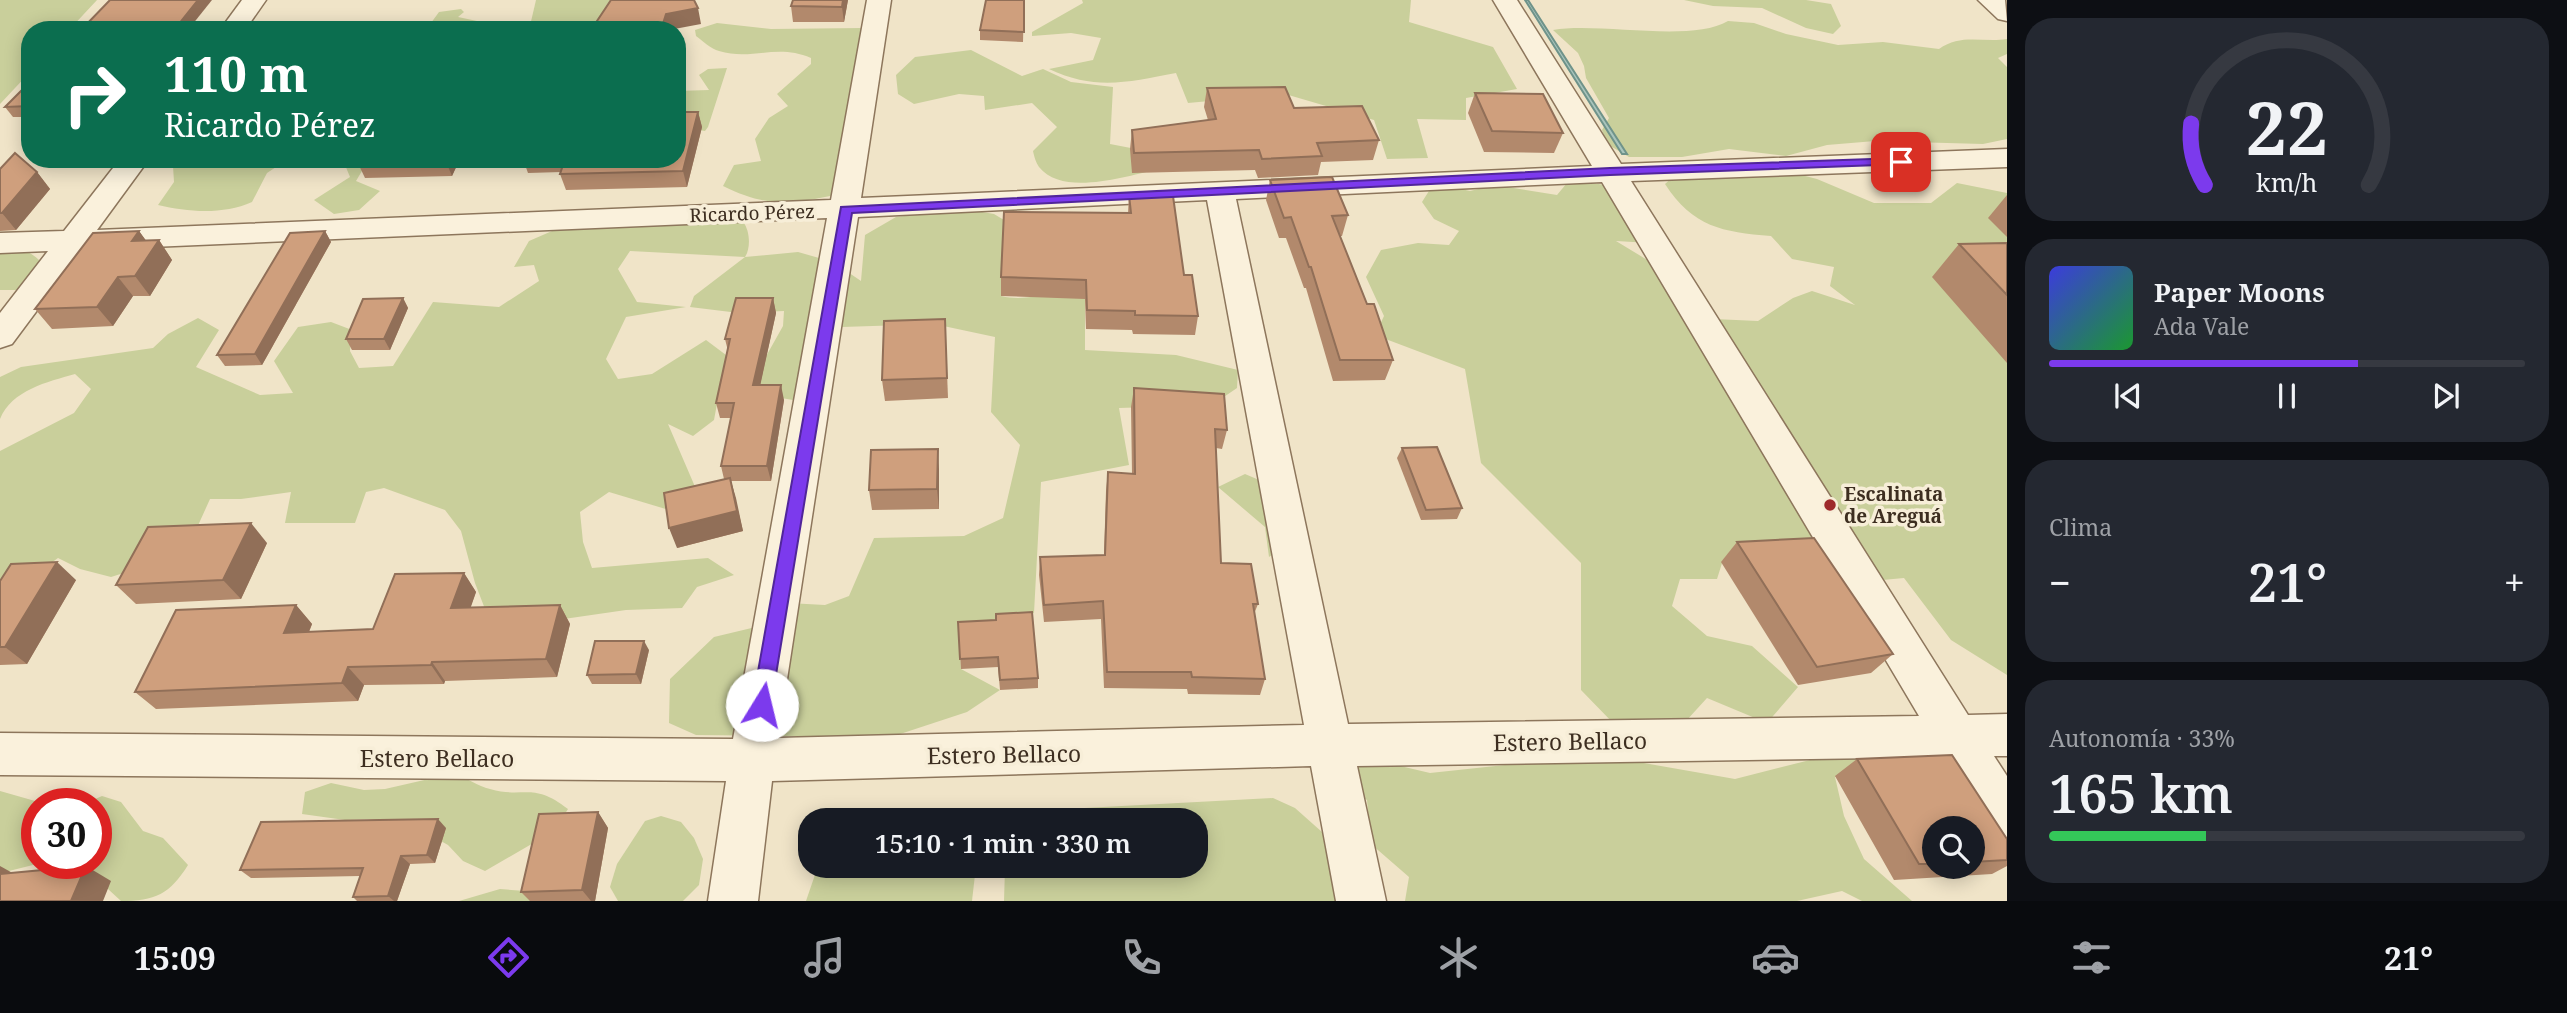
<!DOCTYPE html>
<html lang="es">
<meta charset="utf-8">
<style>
body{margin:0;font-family:"Noto Serif",serif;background:#242831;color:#f1f3f6;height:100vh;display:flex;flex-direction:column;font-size:26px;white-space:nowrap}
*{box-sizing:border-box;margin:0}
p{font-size:23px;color:#9ea1a6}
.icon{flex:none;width:38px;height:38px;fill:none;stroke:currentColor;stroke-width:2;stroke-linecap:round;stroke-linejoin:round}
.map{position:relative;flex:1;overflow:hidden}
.drawer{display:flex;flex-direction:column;gap:18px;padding:18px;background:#0d0f14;width:560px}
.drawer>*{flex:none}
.hud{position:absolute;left:21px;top:21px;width:665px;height:147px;border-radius:28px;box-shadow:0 4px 18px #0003;background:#0b6e4f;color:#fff;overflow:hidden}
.fabs{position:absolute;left:1922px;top:816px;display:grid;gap:14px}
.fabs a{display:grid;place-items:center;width:63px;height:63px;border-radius:50%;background:#171b24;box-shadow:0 4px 18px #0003;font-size:35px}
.speed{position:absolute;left:21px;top:788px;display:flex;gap:14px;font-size:35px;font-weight:700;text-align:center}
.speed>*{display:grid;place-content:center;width:91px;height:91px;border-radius:50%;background:#171b24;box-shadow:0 4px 18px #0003;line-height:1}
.speed .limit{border:10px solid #d22;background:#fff;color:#111}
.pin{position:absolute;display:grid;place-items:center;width:60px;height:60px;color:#fff;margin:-30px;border-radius:14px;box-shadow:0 4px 10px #0006}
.me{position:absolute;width:77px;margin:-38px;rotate:9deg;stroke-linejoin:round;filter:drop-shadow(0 0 5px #0008)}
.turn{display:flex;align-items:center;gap:24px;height:147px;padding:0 28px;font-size:32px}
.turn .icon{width:91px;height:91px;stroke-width:2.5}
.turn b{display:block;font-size:49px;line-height:60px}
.big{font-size:52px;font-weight:600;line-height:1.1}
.drawer .tile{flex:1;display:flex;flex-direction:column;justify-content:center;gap:10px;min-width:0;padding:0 24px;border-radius:28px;background:#242831}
.drawer .dial{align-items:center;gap:0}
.dial svg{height:182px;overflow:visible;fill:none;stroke:#363941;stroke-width:7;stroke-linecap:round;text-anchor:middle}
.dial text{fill:#f1f3f6;stroke:none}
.song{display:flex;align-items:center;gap:21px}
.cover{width:84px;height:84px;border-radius:10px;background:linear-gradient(135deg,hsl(240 70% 55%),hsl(130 70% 35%))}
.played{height:7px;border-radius:4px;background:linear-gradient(90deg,#7c3aed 65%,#363941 65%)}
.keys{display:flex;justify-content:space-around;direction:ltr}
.heat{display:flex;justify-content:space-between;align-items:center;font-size:38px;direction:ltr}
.charge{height:10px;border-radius:5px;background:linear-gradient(90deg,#34c759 33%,#363941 0)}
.trip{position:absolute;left:798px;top:808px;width:410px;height:70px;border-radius:28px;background:#171b24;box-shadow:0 4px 18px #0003;font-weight:600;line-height:70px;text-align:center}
.dock{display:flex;height:112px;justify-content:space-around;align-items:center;background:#090b0e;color:#9ea1a6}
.dock .icon{width:49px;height:49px}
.dock .selected{color:#7c3aed}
.dock b{font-size:32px;color:#f1f3f6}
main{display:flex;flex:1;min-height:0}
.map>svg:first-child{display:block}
.green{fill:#c9cf9b}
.water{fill:#a9c4bc;stroke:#6f938a;stroke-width:2}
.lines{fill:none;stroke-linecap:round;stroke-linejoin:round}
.minor-casing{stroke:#8d765c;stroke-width:3}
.minor{fill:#faf1dc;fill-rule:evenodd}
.wall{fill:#b2896c;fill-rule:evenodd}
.shaded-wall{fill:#916f58}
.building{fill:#cf9f7d;stroke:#916f58;stroke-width:2}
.route{fill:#7c3aed;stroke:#51269a;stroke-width:2}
.poi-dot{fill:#9e2a2b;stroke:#f7eed8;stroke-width:2.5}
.labels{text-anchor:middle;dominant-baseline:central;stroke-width:7;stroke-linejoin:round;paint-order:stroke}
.street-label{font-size:19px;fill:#3d2e20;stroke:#f7eed8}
.poi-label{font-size:19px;font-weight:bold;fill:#3d2e20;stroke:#f7eed8;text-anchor:start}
.near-street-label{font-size:23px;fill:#3d2e20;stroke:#f7eed8}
</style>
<main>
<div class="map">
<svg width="2007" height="901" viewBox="0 0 2007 901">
<rect width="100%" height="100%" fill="#f0e4c8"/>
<!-- green -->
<g class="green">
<polygon points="0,0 97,0 69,30 30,30 30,72 0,104"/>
<polygon points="536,0 620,0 623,30 529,30"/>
<path d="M1082,0h329l-2,22 84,25 24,42 -51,9v22l-49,-1 11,39 -41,1 -13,-39 -89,-26 -97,9 -12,-30c-48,9 -80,18 -127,-4l44,-9 8,-22 -30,-5 -39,3v-4l51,-29z"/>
<polygon points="1684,0 1806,0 1831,4 1841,26 1833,34 1806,28 1762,8 1713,6"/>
<polygon points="461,9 464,12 458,17 477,21 474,30 438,30 431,23 439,12"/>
<path d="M1728,21l26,2 32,11 52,11 45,-3 56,7c22,-16 44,-6 68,-10v15l-9,4 9,9v72l-24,5 -108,-3 -48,4 -41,11 -57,-7 -47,8h-53l-22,-13 -5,-14 7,-12 -23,-40 -2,-12 -6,-13 -25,-23c46,-8 138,13 175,-9z"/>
<path d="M717,23l54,6 91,-1 -9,164c-54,9 -78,20 -130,-6l11,-21 27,-4 -6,-22 14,-21 19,-12 -11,-12 34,-30v-6c-34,-15 -59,3 -92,-7 -8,-2 -16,-10 -23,-15l-1,-6z"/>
<path d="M971,50l51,26 21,-7 28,13 42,5 -3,57 52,10 -6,16c-31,6 -93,27 -117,-3 -3,-4 -5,-11 -6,-16l24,-24 -25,-24 -47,7 -1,-14 -25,-2 -45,10 -16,-10 -2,-19 19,-18z"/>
<polygon points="727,68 708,127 705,131 677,126 677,91 709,90 699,75 708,69"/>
<path d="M179,159h109l-21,14 -15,29c-29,13 -64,10 -94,3l16,-23 -1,-16z"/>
<polygon points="346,159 369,159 356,181 380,191 359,210 334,214 314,200 350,177 343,160"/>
<path d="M1755,163l62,16 57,24h57l26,-20 50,10v482l-56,-35 -47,-62 -54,5 -127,-23 -6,19h-37l-8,27 35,30 45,10 46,41 -31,36 -60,-25 -21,23 -72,3 -33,-34v-127l-100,-100 -16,-94 -90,-34 9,-19 -18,-39 15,-27 37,-7 31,2 10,-14 -25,-12 -12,-17 12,-19 36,8 25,-6 62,10 10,-12c61,-1 59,7 83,60l-34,-2 61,37 15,40 66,3 35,-23 19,-7 43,14 -25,-19 4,-19 -42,-8 -21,-23c-49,-4 -78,-9 -106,-52l21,-19z"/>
<path d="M965,209l29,5 10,6 -3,76c28,7 56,-7 84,-5v59l91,5 62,15 -1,18 -25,17 -93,3 10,57 -88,17 -7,131 -75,20 2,36 39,21 -33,22 -76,25 -195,-2 -27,-12 1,-44 44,-42 46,-11 28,-23 37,2 24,-9 25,-58 90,-2 39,-18 17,-73 -29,-33 4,-75 -61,-13 -92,3 -38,80 -11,-7 -47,-8 37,-66 1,-15 -45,2 -49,-6 4,-11 51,-39 -115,-6 -12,18 19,33 49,5 -60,10 -20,42 12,20 34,-5 54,-34 20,15 -12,65 -21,16 -25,-12 28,65 -27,21 -60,-18 -29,20 3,30 9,26 116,-10 26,17 -37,12 -15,21 -56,2 -76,11 -60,1 -15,-39 -14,-52 -16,-21 -61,-22 -18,4 -11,31h-70l6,-31 -50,7h-31l-19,42 -42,24 -38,12 -31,-8 -22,-11 -58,42v-149l74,-38 17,-24 -16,-15c-28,8 -63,16 -75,45v-42l21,-10 132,-19 15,-14 30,-16 21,12 -23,37 64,28 33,-2 -19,-32 24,-34 33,-5 21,8 -2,21 9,17 34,-2 40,-64 66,5 40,-26 -5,-16 -20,2 15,-26 30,-13 184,-6c7,8 8,26 2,35l53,-5 35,10 28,19 4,-46 31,-18z"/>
<path d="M0,243c24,7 37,8 49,32l-33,15h-16z"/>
<polygon points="1245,474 1278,488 1293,539 1269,557 1265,527 1218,487"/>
<polygon points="1345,753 1430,773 1598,755 1735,779 1810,760 1892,757 1928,772 1835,777 1844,816 1864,859 1912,901 1862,901 1842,891 1797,901 1405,901 1409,877 1371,844 1367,800 1342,785"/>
<path d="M455,773c11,5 23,13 35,16 35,10 42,-8 78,20l-14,22 -69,40 -22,-10 -15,-16 -18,-10 -39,-13 -23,-3 -23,1 -43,-6 3,-22 26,-9 33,7 21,-1z"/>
<polygon points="0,791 42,803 37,803 37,863 41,863 5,872 0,869"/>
<path d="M102,796l19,6 22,29 20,7 25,27c-18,29 -33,36 -67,36l-13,-12h-9l-39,-26h36v-60h-10z"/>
<polygon points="1273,798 1295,808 1331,840 1343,901 1004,901 1005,868 997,866 1195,866 1195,821 1018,821 1028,811"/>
<polygon points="661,816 681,822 694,838 703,859 699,885 683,901 618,901 610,887 617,864 645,821"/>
<polygon points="818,866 976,866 972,901 806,901"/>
<polygon points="500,889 525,891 541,901 459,901"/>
</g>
<!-- water -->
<polygon class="water" points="1525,0 1528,0 1627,154 1622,154"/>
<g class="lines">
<defs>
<g id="minor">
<polygon points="242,0 266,0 245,30 220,30"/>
<path d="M867,0h24l-30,198 731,-32 -99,-166h24l104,164 386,-15v18l-376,14 337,534 39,-1v42h-13l13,20v66l-17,-7 -46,-78 -587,9 29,135h-50l-25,-135 -539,15 -14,120h-50l18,-120 -726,-6v-42l733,6 94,-521 -745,32 -70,94 -12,4v-35l48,-62 -48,2v-20l64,-2 56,-72h29l-52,71 734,-30zM1602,182l317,534 -571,8 -112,-525zM1207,200l97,525 -526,13 80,-521z"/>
<polygon points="1978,0 2005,0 2007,21 1998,19"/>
</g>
</defs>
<!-- minor casing -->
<use href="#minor" class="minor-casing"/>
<!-- minor -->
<use href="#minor" class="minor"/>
</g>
<!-- wall -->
<g class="wall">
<polygon points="793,0 848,0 844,22 793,22 791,6"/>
<polygon points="1024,0 1023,42 980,40 980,30"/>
<polygon points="30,82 30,117 13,117 5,107"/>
<polygon points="1207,88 1294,108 1379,140 1373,160 1321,162 1318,175 1258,178 1255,170 1132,173 1130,149 1132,130 1208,120 1204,107"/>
<polygon points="1475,93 1563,133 1554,153 1484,152 1468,113"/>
<polygon points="698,112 702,127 687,187 566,190 560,174 561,172 528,173 523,159 677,159"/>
<polygon points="356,159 490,159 489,162 458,163 452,176 365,178"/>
<polygon points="0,169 37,172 50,189 16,230 0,231"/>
<polygon points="1270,180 1348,215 1342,236 1340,236 1367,304 1393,360 1385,380 1333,381 1306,288 1304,288 1286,238 1279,238 1266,200"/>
<polygon points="1129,195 1184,275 1198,316 1195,335 1133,334 1132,330 1086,329 1085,299 1001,296 1001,277 1128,213"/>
<polygon points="2007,195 2007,237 1988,218"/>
<polygon points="139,231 146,241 159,240 172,260 150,296 133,296 113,326 52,329 35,309"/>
<polygon points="325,231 331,242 262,365 225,366 217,355"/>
<polygon points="2007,243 2007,363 1932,277 1959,244"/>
<polygon points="403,298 408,308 390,350 352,350 346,339"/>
<polygon points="773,298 776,313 760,385 784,400 771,481 731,481 743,531 677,548 724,479 721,466 731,418 720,418 716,403 728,351 725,339"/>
<polygon points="945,319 948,398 885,401 882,380"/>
<polygon points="1134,388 1227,430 1222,449 1216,448 1221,563 1258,604 1254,614 1265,679 1260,695 1188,694 1187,689 1104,688 1101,619 1044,622 1039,575 1040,557 1104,555 1106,491 1108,472 1132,474 1131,407"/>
<polygon points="1402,448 1462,508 1457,519 1421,520 1397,458"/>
<polygon points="939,469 939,509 872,510 869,490"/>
<polygon points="1737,542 1893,654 1871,673 1798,685 1721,562"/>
<polygon points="267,543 241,599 136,604 116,585"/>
<polygon points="464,573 476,592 470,608 560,605 570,624 557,677 445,681 444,684 364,685 358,701 156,709 135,692 296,605 312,624 309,632 373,629"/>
<polygon points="76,580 27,664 0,665 0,581"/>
<polygon points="958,622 1038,678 1038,688 1000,690 998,667 961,669"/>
<polygon points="649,650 641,684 592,684 587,675"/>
<path d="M1857,759l150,80v27l-15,8 -98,6 -59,-104zM1934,828h38v38h-38z"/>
<polygon points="598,812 608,828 595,901 530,901 521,892"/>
<polygon points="446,828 435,863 410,864 397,901 357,901 353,897 360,876 251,878 240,870"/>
</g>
<!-- shaded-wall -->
<g class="shaded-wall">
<polygon points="198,0 212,0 188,30 174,30"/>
<polygon points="843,0 848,0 844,22 842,7"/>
<polygon points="698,8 701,24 669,30 661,30 666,14"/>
<polygon points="698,112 702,127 687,187 683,171"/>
<polygon points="445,159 456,159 458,163 452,176"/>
<polygon points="37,172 50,189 16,230 2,213"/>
<polygon points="139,231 153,250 159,240 172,260 150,296 135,276 132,241"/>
<polygon points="325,231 331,242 262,365 255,354"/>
<polygon points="118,277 133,296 113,326 97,307"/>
<polygon points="403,298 408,308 390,350 384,339"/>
<polygon points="773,298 776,313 757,400 753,385"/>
<polygon points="781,385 784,400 771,481 767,466"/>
<polygon points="938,449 939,469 939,509 937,489"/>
<polygon points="730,478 736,498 743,531 677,548 669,528"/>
<polygon points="251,523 267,543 241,599 223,580"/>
<polygon points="57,562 76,580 27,664 5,647"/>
<polygon points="464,573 476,592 464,627 451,608"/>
<polygon points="296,605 312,624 301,651 284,633"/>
<polygon points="560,605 570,624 557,677 546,659"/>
<polygon points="644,641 649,650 641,684 636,674"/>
<polygon points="432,662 445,681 444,684 431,665"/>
<polygon points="348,667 364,685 358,701 342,683"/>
<polygon points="598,812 608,828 595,901 591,901 582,890"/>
<polygon points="438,819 446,828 435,863 427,855"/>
<polygon points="401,856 410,864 397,901 394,901 388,896"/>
<polygon points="0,866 18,876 0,885"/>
<polygon points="86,866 111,881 103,901 71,901"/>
</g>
<!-- building -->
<g class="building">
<polygon points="110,0 198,0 174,30 81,30"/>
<polygon points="611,0 694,0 698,8 666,14 661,30 591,30"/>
<polygon points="793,0 843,0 842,7 791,6"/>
<polygon points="986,0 1024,0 1024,32 980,30"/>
<polygon points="30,82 30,106 5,107"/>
<polygon points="1285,87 1294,108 1362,106 1379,140 1317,143 1322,156 1262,159 1259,150 1134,153 1132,130 1216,119 1207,88"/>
<polygon points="1475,93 1543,94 1563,133 1492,131"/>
<polygon points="677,112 698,112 683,171 560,174 565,159 677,159"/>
<polygon points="15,153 37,172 2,213 0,213 0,169"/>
<polygon points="1332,177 1348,215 1332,216 1367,304 1374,304 1393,360 1340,360 1311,267 1309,267 1291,217 1284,218 1270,180"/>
<polygon points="1129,195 1173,196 1184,275 1192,275 1198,316 1135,315 1135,311 1087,310 1086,280 1001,277 1004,212 1131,213"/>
<polygon points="139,231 132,241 159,240 135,276 118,277 97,307 35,309 93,233"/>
<polygon points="325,231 255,354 217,355 290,233"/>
<polygon points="2007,243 2007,295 1959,244"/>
<polygon points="403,298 384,339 346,339 363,299"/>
<polygon points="736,298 773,298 753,385 781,385 767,466 721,466 734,403 716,403 730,339 725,339"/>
<polygon points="945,319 947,378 882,380 884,321"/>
<polygon points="1134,388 1224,394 1227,430 1215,429 1221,563 1251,564 1258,604 1253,604 1265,679 1192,677 1191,672 1107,672 1103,601 1044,605 1040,557 1105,555 1108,472 1135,474"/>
<polygon points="1437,447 1462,508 1426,510 1402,448"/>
<polygon points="938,449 937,489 869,490 871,450"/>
<polygon points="730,478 737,511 669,528 664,493"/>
<polygon points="251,523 223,580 116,585 148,527"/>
<polygon points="1814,538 1893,654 1817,667 1737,542"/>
<polygon points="57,562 5,647 0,647 0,581 11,564"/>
<polygon points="464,573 451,608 560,605 546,659 432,662 431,665 348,667 342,683 135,692 176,610 296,605 284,633 373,629 395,574"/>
<polygon points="1032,612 1038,678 1000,680 998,657 960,659 958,622 996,620 996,614"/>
<polygon points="595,641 644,641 636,674 587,675"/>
<polygon points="1952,755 2007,839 2007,860 1972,862 1972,828 1934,828 1934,864 1919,864 1857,759"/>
<polygon points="598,812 582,890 521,892 539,814"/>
<polygon points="438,819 427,855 401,856 388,896 353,897 363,868 240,870 261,822"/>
<polygon points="86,866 71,901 0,901 0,874"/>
</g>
<!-- route -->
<polygon class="route" points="1901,158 1905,159 1905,164 1610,175 852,213 771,705 768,711 762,714 755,711 752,705 841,207 1610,168"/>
<!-- markers -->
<circle class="poi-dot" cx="1830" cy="505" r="7"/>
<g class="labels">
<!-- street labels -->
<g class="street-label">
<text transform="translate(752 213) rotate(-2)">Ricardo Pérez</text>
</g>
<!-- poi labels -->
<g class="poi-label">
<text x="1844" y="494">Escalinata<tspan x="1844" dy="22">de Areguá</tspan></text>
</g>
<!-- near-street labels -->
<g class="near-street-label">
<text transform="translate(1570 741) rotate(-1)">Estero Bellaco</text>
<text transform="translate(1004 754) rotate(-1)">Estero Bellaco</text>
<text x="437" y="758">Estero Bellaco</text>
</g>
</g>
</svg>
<div class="fabs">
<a><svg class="icon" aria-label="search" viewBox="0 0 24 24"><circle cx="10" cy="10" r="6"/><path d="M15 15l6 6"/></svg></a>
</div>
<div class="speed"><div class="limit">30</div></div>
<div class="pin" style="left:1901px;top:162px;background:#d93025"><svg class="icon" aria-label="arrive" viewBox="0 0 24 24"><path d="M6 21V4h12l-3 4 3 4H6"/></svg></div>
<svg class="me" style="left:762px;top:705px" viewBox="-20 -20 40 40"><circle r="19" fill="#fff"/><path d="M0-13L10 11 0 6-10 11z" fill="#7c3aed"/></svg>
<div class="trip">15:10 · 1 min · 330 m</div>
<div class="hud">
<div class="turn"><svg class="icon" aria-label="right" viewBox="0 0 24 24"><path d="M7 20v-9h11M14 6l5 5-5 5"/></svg><div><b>110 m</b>Ricardo Pérez</div></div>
</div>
</div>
<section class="drawer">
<div class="tile dial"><svg viewBox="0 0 100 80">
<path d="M14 69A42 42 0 1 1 86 69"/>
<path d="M14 69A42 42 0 0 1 8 42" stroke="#7c3aed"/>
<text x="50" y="56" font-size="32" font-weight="700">22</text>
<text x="50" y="72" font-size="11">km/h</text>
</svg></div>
<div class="tile">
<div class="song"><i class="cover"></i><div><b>Paper Moons</b><p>Ada Vale</p></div></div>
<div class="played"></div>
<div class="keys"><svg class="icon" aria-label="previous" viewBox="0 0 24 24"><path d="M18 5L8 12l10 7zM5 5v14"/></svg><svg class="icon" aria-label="pause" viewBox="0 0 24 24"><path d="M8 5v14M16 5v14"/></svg><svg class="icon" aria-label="next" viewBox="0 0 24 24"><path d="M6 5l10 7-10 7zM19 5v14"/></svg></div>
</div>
<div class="tile"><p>Clima</p>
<div class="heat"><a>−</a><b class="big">21°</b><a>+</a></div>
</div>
<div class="tile"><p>Autonomía · 33%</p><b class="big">165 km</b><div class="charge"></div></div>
</section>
</main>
<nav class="dock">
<b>15:09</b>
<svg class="icon selected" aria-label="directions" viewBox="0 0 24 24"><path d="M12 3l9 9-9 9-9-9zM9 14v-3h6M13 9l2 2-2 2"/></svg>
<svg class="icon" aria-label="music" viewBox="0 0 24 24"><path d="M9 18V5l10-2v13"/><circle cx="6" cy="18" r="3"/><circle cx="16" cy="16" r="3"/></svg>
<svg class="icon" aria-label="phone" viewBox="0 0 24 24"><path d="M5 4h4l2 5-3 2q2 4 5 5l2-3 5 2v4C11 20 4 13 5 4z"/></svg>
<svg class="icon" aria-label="climate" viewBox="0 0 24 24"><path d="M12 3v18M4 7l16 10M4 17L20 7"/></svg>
<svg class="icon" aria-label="car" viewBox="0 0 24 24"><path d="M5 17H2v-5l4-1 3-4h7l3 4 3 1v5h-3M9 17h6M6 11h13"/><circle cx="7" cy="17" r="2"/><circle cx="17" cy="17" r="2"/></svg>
<svg class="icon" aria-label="filters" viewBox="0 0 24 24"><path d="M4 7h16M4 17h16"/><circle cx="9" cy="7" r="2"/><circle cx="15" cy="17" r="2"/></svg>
<b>21°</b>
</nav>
